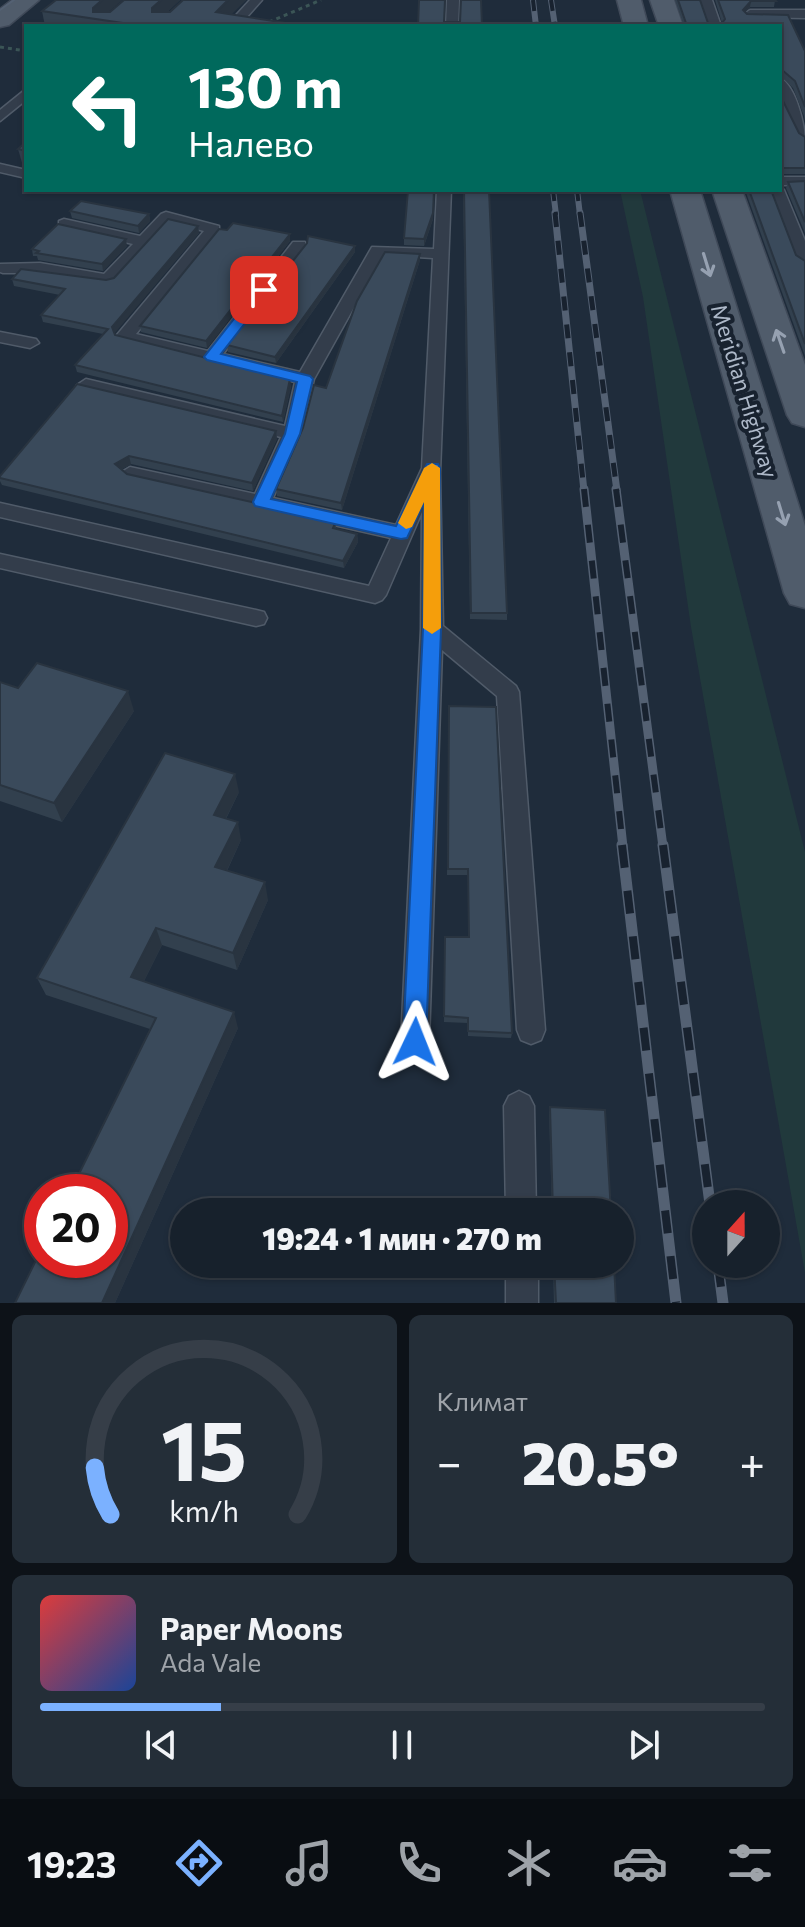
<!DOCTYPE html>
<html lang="ru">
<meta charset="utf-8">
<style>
body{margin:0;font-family:Commissioner,sans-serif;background:#242e38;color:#f1f3f6;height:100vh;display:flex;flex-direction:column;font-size:30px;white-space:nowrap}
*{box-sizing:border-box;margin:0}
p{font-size:26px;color:#9ea3a9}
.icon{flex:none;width:44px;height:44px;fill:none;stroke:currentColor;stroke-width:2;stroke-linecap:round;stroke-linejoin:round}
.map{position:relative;height:1303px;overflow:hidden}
.drawer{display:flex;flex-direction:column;gap:12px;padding:12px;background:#0d1218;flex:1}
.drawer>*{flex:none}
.banner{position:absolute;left:24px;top:24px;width:758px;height:168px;border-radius:0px;box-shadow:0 2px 6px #0004,0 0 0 2px #363e48;background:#00695c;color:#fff;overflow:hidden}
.needle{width:52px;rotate:21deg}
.tools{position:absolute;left:692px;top:1190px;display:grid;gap:16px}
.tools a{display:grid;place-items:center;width:88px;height:88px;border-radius:50%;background:#17212c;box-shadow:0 2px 6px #0004,0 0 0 2px #363e48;font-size:40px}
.speed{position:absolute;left:24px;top:1174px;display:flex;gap:16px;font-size:40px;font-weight:700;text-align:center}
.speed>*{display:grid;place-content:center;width:104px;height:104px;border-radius:50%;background:#17212c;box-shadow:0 2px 6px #0004,0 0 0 2px #363e48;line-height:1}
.speed .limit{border:12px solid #d22;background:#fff;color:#111}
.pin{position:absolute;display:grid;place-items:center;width:68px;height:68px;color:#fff;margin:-34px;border-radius:16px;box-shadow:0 4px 12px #0006}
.me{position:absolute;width:88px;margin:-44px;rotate:2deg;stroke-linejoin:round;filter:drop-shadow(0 0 6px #0008)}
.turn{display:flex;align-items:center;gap:28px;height:168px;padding:0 32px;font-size:36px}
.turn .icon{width:104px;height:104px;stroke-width:2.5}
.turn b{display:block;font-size:56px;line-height:68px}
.big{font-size:60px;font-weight:800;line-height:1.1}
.drawer .widget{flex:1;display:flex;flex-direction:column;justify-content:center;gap:12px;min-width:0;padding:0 28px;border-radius:12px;background:#242e38}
.drawer .dial{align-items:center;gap:0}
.dial svg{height:208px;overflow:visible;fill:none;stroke:#363e48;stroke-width:7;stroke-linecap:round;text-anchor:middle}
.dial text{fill:#f1f3f6;stroke:none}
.song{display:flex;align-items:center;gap:24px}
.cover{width:96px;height:96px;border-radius:12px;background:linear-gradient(135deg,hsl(0 70% 55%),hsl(220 70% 35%))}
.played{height:8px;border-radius:4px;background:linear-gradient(90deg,#7bb1ff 25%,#363e48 25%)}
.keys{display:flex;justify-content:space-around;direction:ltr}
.heat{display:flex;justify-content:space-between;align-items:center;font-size:44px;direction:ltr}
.drawer .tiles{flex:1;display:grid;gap:12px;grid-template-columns:1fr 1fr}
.widget:last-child{grid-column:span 2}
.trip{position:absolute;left:170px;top:1198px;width:464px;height:80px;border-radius:40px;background:#17212c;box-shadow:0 2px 6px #0004,0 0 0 2px #363e48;font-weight:800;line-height:80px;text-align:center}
.tab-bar{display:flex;height:128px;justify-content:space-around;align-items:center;background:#090d12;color:#9ea3a9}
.tab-bar .icon{width:56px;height:56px}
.tab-bar .current{color:#7bb1ff}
.tab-bar b{font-size:36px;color:#f1f3f6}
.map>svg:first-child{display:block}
.green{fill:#21393c}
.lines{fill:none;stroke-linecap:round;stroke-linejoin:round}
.service-casing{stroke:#505b69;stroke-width:3}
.primary-casing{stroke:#3f4958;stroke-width:3}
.path{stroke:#3b5556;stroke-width:3;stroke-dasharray:4 4;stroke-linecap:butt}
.service{fill:#333d4b;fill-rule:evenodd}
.primary{fill:#505c6b;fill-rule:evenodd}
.tram{stroke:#546173;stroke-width:2}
.rail-far3-casing{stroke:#546173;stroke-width:6}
.rail-far2-casing{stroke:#546173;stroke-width:7}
.rail-far1-casing{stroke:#546173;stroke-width:9}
.rail-casing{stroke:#546173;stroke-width:11}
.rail-far3{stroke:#18222f;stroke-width:4;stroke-dasharray:11;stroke-linecap:butt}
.rail-far2{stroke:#18222f;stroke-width:5;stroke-dasharray:14;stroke-linecap:butt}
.rail-far1{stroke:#18222f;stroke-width:6;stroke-dasharray:18;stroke-linecap:butt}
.rail{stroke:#18222f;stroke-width:8;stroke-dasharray:23;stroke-linecap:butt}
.wall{fill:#32404e}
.shaded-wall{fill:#293440}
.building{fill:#3a4a5b;stroke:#293440;stroke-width:2}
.oneway{stroke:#96a1b1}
.route{fill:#1a73e8;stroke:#114b97;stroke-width:2}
.slow{fill:#f59e0b}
.labels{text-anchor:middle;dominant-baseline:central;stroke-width:8;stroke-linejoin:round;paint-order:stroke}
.street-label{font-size:22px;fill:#adb8c8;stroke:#18222f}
</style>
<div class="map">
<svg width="805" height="1303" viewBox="0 0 805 1303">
<rect width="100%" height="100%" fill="#1f2c3b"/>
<!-- green -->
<polygon class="green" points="620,190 640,190 805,852 805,1273 691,627 643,297"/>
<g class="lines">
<defs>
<g id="service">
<polygon points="250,0 262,0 239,26 226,26"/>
<polygon points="447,0 459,0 458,26 446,26"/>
<polygon points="700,0 712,0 721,26 709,26"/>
<polygon points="750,10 805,10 805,18 746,17 744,14"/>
<path d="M780,78c16,8 25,47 25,64 -16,-7 -25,-47 -25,-64z"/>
<polygon points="26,89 26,100 0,121 0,110"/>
<polygon points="0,164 26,170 26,178 0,172"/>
<rect x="780" y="177" width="25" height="8"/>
<polygon points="780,186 784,190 805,241 805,266 797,261 770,190 780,190"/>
<path d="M437,190h14l-11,283 3,153 73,60 3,6 26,338 -4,10 -10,4 -10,-4 -4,-10 -20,-334 -55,-46 -13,392 -4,10 -10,4 -10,-4 -4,-10 20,-413 1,-117 -36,83 -4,5 -7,3 -375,-86v-14l369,83 22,-48 -261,-59 -10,-6 10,-6 125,27 26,-57 -201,-48 -3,-4 9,-6 199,47 10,-44 -176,-42 -3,-4 88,-105 -35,-9 -55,60 -6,2 -68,-11h-37l-3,-1v-8l40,-1 64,11 29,-30 -74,-17v-6l5,-2 76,17 21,-22 5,-2 53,14v6l-83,102 72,17 85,-109h12v6l-82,106 77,18 72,-125 62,2zM383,255l50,3 -11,210 -26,57 -123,-27 28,-64 13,-55z"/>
<polygon points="0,332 36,339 39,343 30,348 0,342"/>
<polygon points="0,554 256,610 264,612 267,618 264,624 256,626 0,568"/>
<polygon points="519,1091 529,1096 534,1106 536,1212 506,1212 504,1106 509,1096"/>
<rect x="506" y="1264" width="32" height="39"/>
</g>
<g id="primary">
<polygon points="12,0 39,0 9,25 0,27 0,9"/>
<polygon points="617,0 641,0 648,26 624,26"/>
<polygon points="650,0 674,0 683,26 659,26"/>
<polygon points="670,190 700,190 805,526 805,608 790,604 784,593"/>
<polygon points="712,190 742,190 805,365 805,427 792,423 787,415"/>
</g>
</defs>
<!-- service casing -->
<use href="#service" class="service-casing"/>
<!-- primary casing -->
<use href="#primary" class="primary-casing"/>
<!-- path -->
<g class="path">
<polyline points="269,22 321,0"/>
<polyline points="0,47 26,51"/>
</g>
<!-- service -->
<use href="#service" class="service"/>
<!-- primary -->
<use href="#primary" class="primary"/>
<!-- tram -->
<polyline class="tram" points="0,10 14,0"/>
<defs>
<g id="rail-far3">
<polyline points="533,0 536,26"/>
<polyline points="551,0 555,26"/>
<polyline points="553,190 556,215"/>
<polyline points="577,190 580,215"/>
</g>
<g id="rail-far2">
<polyline points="555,213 584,491"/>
<polyline points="580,213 617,491"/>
</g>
<g id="rail-far1">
<polyline points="584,489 623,847"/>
<polyline points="616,489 663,847"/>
</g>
<g id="rail">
<polyline points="622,845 676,1303"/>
<polyline points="663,845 710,1204"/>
<polyline points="718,1264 723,1303"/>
</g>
</defs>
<!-- rail-far3 casing -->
<use href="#rail-far3" class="rail-far3-casing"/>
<!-- rail-far2 casing -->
<use href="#rail-far2" class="rail-far2-casing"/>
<!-- rail-far1 casing -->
<use href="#rail-far1" class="rail-far1-casing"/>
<!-- rail casing -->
<use href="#rail" class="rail-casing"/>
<!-- rail-far3 -->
<use href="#rail-far3" class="rail-far3"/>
<!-- rail-far2 -->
<use href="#rail-far2" class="rail-far2"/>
<!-- rail-far1 -->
<use href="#rail-far1" class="rail-far1"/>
<!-- rail -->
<use href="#rail" class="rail"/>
</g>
<!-- wall -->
<g class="wall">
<polygon points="56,0 122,0 108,12 110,12 124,0 180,0 167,12 170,12 183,0 246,0 231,14 305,26 45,26 42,11"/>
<polygon points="675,0 700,0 708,23 722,23 715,0 775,0 774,7 750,7 745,12 747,14 788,15 805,51 805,121 804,116 793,88 780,75 780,26 684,26"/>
<polygon points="782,99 799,133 805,137 805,174 780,174"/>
<polygon points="26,142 26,167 23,166 18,149"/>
<polygon points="805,181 805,233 786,188 788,182"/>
<polygon points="434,190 433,219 424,246 404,245 404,238"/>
<polygon points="463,190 507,613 507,620 470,619"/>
<polygon points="745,190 771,190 796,255 805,261 805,356"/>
<polygon points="70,211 149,214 150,221 139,233 72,218"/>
<polygon points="198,226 199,233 114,333 115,335 291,386 283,422 77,372 75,365 103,334 43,322 41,315 60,295 14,286 12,279 106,280 114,278"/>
<polygon points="227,230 290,234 290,241 207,348 141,332 140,326"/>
<polygon points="127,246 103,271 38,260 37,256 33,256 32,249"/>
<polygon points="355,246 355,252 276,363 228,352 227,345"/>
<polygon points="420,254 420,260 342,510 277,496 276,489 326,388"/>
<polygon points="276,431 277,439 253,491 131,464 122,469 127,474 336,521 336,529 357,534 358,542 344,568 2,485 0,481 0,476"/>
<polygon points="0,682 18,688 134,711 62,822 0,801"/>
<polygon points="449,706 512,1033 511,1038 468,1036 468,1023 444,1022 445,937 468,937 468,875 447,875"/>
<polygon points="239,792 226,819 241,840 227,871 268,900 237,970 162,945 144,981 238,1028 115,1303 15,1303 150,1029 46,995 37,978"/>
<polygon points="550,1107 611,1212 552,1212 549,1112"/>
<polygon points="553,1264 614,1264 616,1303 554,1303"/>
</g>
<!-- shaded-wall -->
<g class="shaded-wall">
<polygon points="102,0 122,0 100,20 94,19 93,8"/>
<polygon points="161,0 180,0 155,24 155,26 152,8"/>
<polygon points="228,0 246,0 220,26 216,12"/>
<polygon points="751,1 750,7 742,16 743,10"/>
<polygon points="434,190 433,219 424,246 424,239"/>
<polygon points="149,214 150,221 139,233 138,226"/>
<polygon points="198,226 199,233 114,334 112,327"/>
<polygon points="290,234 290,241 207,348 206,341"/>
<polygon points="126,239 127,246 103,271 102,264"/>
<polygon points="355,246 355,252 276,363 275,357"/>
<polygon points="420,254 420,260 342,510 341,503"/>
<polygon points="290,379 291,386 283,422 282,416"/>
<polygon points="276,431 277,439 253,491 252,483"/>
<polygon points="129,456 131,464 117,472 115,464"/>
<polygon points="357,534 358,542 344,568 343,561"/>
<polygon points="128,691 134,711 62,822 54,803"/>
<polygon points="235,774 239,792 218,834 214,815"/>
<polygon points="238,822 241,840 220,885 215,867"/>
<polygon points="265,882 268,900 237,970 233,953"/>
<polygon points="156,928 162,945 138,993 131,977"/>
<polygon points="234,1012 238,1028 115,1303 102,1303"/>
</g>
<!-- building -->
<g class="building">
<polygon points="56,0 102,0 93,8 93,12 110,12 124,0 161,0 152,8 152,12 170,12 183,0 228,0 216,12 305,26 143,26 42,11"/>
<polygon points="419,0 445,0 444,22 460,22 461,0 481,0 482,26 418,26"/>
<polygon points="678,0 700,0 708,23 722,23 725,19 718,0 775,0 776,1 751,1 743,10 747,14 788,15 805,51 805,107 795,81 781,69 780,70 780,26 687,26"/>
<polygon points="780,83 782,99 799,133 805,137 805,168 782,168 780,175"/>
<polygon points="26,142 26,151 18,149"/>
<polygon points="805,181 805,222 788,182"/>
<polygon points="408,190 434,190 433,213 424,239 404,238"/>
<polygon points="464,190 489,190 507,613 471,613"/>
<polygon points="749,190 771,190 796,255 805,261 805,344"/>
<polygon points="81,201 149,214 138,226 70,211"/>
<polygon points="168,219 198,226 112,327 115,335 290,379 282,416 75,365 108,329 41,315 65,289 12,279 21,269 106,280 114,278"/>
<polygon points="233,223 290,234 206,341 140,326 219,229 227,230"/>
<polygon points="58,224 126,239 102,264 36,253 39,251 32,249"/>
<polygon points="308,236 355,246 275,357 227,345 307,243"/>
<polygon points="385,252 420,254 341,503 276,489 303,428 314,385 326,388 357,301"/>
<polygon points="77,384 276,431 252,483 129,456 115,464 127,474 336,521 333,528 357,534 343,561 0,478 0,476"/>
<polygon points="37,663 128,691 54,803 0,785 0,682 18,688"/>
<polygon points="449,706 496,707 512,1033 468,1031 468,1018 444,1016 445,937 469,937 468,869 448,869"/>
<polygon points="165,753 235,774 214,815 238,822 215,867 265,882 233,953 156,928 131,977 234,1012 102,1303 15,1303 42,1248 42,1260 110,1260 110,1192 70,1192 156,1018 37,978"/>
<polygon points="550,1107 605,1110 611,1212 553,1212"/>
<polygon points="554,1264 614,1264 616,1303 556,1303"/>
</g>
<!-- one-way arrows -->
<defs><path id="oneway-shaft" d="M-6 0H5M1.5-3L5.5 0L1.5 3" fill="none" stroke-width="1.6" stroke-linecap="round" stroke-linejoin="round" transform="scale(2)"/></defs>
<g class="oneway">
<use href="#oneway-shaft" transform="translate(707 265) rotate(73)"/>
<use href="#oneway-shaft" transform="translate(780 341) rotate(-109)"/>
<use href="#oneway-shaft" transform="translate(782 514) rotate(73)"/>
</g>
<!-- route -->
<polygon class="route" points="259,287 271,290 221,354 310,376 313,379 300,434 271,499 396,526 427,464 438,464 440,468 441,629 426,1042 423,1050 415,1054 406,1050 403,1042 423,629 424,502 407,538 401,539 255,506 253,502 285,434 297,382 207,360 204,357"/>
<!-- slow -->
<polygon class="slow" points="432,463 440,468 441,628 432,634 423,628 424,502 412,527 406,529 398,523 424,468"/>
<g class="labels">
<!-- street labels -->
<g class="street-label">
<text transform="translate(745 391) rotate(73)">Meridian Highway</text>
</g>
</g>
</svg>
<div class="tools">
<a><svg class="needle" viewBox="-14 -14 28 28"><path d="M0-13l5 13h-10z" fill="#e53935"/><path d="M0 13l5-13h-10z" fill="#9ea3a9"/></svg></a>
</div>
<div class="speed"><div class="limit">20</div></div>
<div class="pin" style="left:264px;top:290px;background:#d93025"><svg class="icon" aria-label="arrive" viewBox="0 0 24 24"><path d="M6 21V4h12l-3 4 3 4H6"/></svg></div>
<svg class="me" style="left:415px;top:1042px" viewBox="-20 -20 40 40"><path d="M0-17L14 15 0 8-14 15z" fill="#1a73e8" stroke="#fff" stroke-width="4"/></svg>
<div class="trip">19:24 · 1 мин · 270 m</div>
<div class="banner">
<div class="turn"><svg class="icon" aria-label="left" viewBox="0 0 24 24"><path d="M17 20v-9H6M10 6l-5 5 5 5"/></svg><div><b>130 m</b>Налево</div></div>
</div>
</div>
<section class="drawer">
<div class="tiles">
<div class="widget dial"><svg viewBox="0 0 100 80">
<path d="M14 69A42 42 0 1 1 86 69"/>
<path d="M14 69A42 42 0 0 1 8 51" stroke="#7bb1ff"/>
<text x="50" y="56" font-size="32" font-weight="700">15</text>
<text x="50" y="72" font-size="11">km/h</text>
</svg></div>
<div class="widget"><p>Климат</p>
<div class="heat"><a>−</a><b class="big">20.5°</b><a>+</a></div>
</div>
<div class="widget">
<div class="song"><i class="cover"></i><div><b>Paper Moons</b><p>Ada Vale</p></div></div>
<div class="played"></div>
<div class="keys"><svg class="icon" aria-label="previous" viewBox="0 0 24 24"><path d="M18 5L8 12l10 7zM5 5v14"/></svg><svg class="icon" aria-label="pause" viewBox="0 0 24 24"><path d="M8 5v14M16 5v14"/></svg><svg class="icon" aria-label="next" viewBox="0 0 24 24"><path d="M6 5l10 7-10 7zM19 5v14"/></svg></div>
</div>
</div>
</section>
<nav class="tab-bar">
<b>19:23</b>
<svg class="icon current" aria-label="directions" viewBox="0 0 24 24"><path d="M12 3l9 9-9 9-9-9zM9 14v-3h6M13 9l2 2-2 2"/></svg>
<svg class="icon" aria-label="music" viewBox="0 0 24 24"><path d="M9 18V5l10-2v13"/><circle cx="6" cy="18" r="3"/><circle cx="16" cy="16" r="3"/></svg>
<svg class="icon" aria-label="phone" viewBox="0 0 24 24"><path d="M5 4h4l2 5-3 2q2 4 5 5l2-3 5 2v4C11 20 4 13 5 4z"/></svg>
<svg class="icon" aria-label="climate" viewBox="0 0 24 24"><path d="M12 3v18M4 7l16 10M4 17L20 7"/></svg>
<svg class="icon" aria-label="car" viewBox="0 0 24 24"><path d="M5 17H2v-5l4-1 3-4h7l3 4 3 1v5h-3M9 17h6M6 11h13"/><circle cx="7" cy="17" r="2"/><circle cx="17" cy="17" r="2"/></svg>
<svg class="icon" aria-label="filters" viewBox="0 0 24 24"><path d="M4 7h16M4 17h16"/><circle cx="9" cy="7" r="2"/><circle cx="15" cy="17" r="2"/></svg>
</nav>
